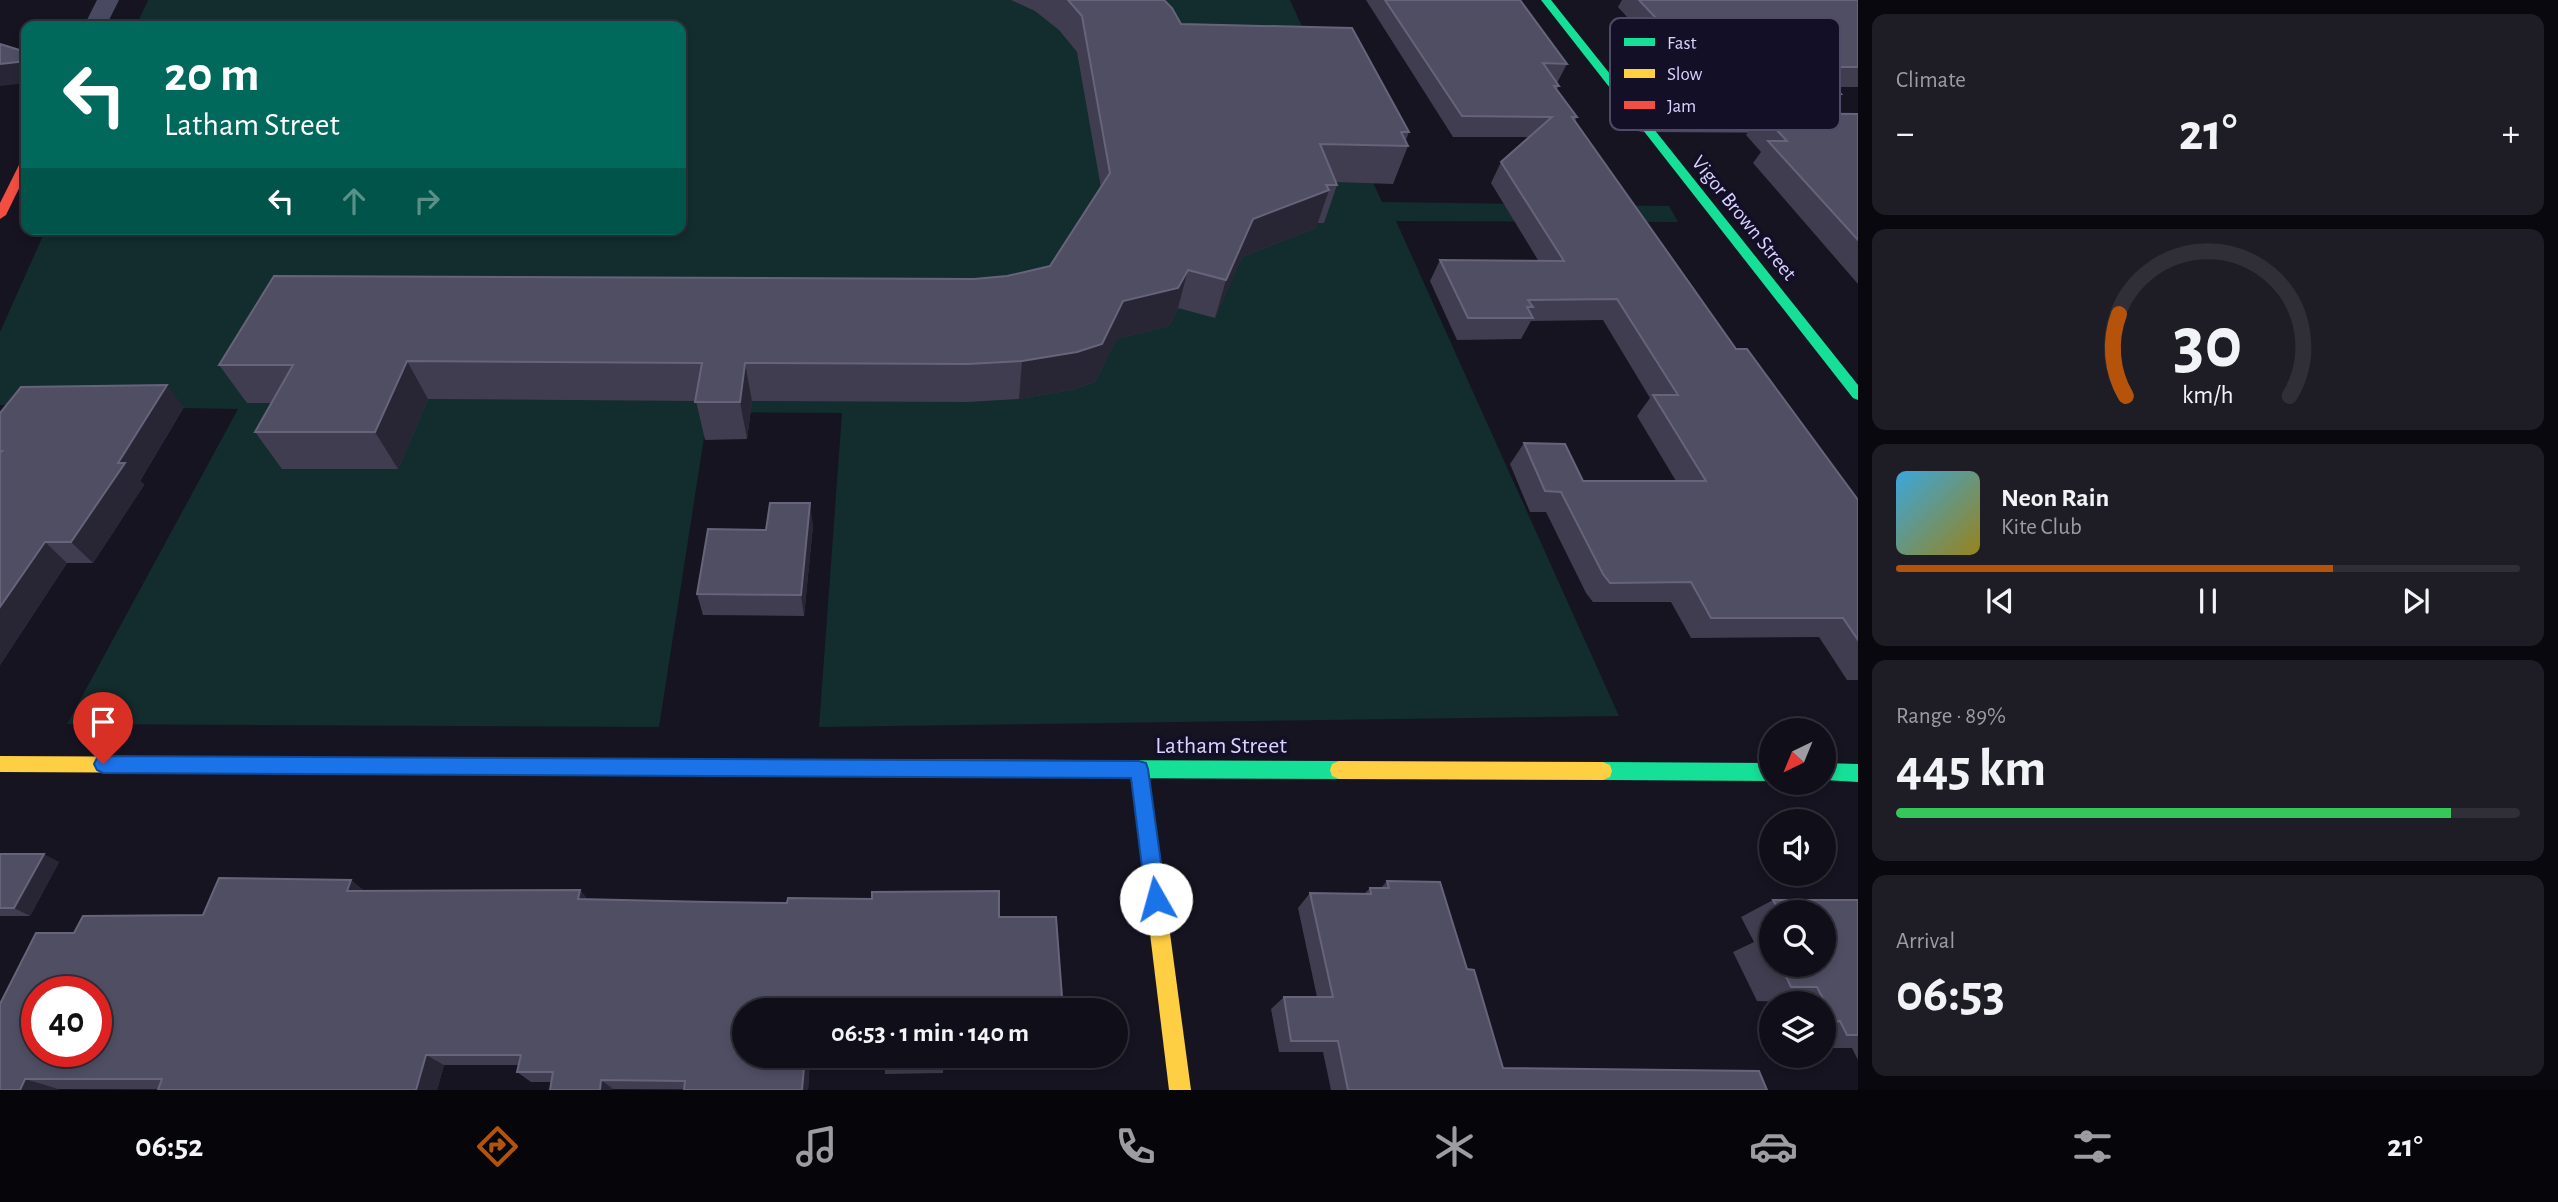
<!DOCTYPE html>
<meta charset="utf-8">
<style>
body{margin:0;font-family:"Alegreya Sans",sans-serif;background:#1e1d26;color:#f1f3f6;height:100vh;display:flex;flex-direction:column;font-size:26px;white-space:nowrap}
*{box-sizing:border-box;margin:0}
p{font-size:23px;color:#9c9ca2}
.icon{flex:none;width:38px;height:38px;fill:none;stroke:currentColor;stroke-width:2;stroke-linecap:round;stroke-linejoin:round}
.map{position:relative;flex:1;overflow:hidden}
.side{display:flex;flex-direction:column;gap:14px;padding:14px;background:#09080e;width:700px}
.side>*{flex:none}
.guide{position:absolute;left:21px;top:21px;width:665px;height:214px;border-radius:14px;box-shadow:0 4px 10px #0003,0 0 0 2px #302f38;background:#00695c;color:#fff;overflow:hidden}
.needle{width:46px;rotate:223deg}
.tools{position:absolute;left:1759px;top:718px;display:grid;gap:14px}
.tools a{display:grid;place-items:center;width:77px;height:77px;border-radius:50%;background:#100f19;box-shadow:0 4px 10px #0003,0 0 0 2px #302f38;font-size:35px}
.speed{position:absolute;left:21px;top:976px;display:flex;gap:14px;font-size:35px;font-weight:700;text-align:center}
.speed>*{display:grid;place-content:center;width:91px;height:91px;border-radius:50%;background:#100f19;box-shadow:0 4px 10px #0003,0 0 0 2px #302f38;line-height:1}
.speed .limit{border:10px solid #d22;background:#fff;color:#111}
.pin{position:absolute;display:grid;place-items:center;width:60px;height:60px;color:#fff;margin:-72px -30px;border-radius:50% 50% 50% 0;rotate:-45deg;box-shadow:0 0 7px #0007}
.pin .icon{rotate:45deg}
.me{position:absolute;width:77px;margin:-38px;rotate:353deg;stroke-linejoin:round;filter:drop-shadow(0 0 5px #0008)}
.turn{display:flex;align-items:center;gap:24px;height:147px;padding:0 28px;font-size:32px}
.turn .icon{width:91px;height:91px;stroke-width:2.5}
.turn b{display:block;font-size:49px;line-height:60px}
.lanes{display:flex;align-items:center;height:66px;padding:0 28px;background:#0003;justify-content:center;gap:35px;direction:ltr}
.lanes .off{opacity:.35}
.big{font-size:52px;font-weight:700;line-height:1.1}
.side .tile{flex:1;display:flex;flex-direction:column;justify-content:center;gap:10px;min-width:0;padding:0 24px;border-radius:14px;background:#1e1d26}
.side .dial{align-items:center;gap:0}
.dial svg{height:182px;overflow:visible;fill:none;stroke:#302f38;stroke-width:7;stroke-linecap:round;text-anchor:middle}
.dial text{fill:#f1f3f6;stroke:none}
.song{display:flex;align-items:center;gap:21px}
.cover{width:84px;height:84px;border-radius:10px;background:linear-gradient(135deg,hsl(200 70% 55%),hsl(50 70% 35%))}
.played{height:7px;border-radius:4px;background:linear-gradient(90deg,#b45309 70%,#302f38 70%)}
.keys{display:flex;justify-content:space-around;direction:ltr}
.heat{display:flex;justify-content:space-between;align-items:center;font-size:38px;direction:ltr}
.charge{height:10px;border-radius:5px;background:linear-gradient(90deg,#34c759 89%,#302f38 0)}
.trip{position:absolute;left:732px;top:998px;width:396px;height:70px;border-radius:35px;background:#100f19;box-shadow:0 4px 10px #0003,0 0 0 2px #302f38;font-weight:700;line-height:70px;text-align:center}
.menu{display:flex;height:112px;justify-content:space-around;align-items:center;background:#06060a;color:#9c9ca2}
.menu .icon{width:49px;height:49px}
.menu .active{color:#b45309}
.menu b{font-size:32px;color:#f1f3f6}
main{display:flex;flex:1;min-height:0}
.map>svg:first-child{display:block}
.green{fill:#132c2d}
.lines{fill:none;stroke-linecap:round;stroke-linejoin:round}
.street{fill:#4a4962;fill-rule:evenodd}
.fast{fill:#16e098;fill-rule:evenodd}
.slow{fill:#ffcf43;fill-rule:evenodd}
.jam{fill:#f24e42;fill-rule:evenodd}
.wall{fill:#403d50;fill-rule:evenodd}
.shaded-wall{fill:#282635}
.building{fill:#504e63;stroke:#66637b;stroke-width:2;fill-rule:evenodd}
.route{fill:#1a73e8;stroke:#114b97;stroke-width:2}
.labels{text-anchor:middle;dominant-baseline:central;stroke-width:7;stroke-linejoin:round;paint-order:stroke}
.far-street-label{font-size:21px;fill:#d9d4ff;stroke:#130f26}
.street-label{font-size:24px;fill:#d9d4ff;stroke:#130f26}
.key{fill:#130f26;stroke:#4e4a67;stroke-width:2}
.key-label{font-size:19px;fill:#d9d4ff}
</style>
<main>
<div class="map">
<svg width="1858" height="1090" viewBox="0 0 1858 1090">
<rect width="100%" height="100%" fill="#161421"/>
<!-- green -->
<polygon class="green" points="148,0 1290,0 1382,202 1669,206 1678,222 1396,221 1619,716 819,727 842,413 708,412 659,727 67,724 238,409 0,405 0,332 46,229 681,229 681,26 136,26"/>
<g class="lines">
<!-- street -->
<g class="street">
<polygon points="97,0 119,0 106,26 84,26"/>
<polygon points="1642,116 1858,117 1858,133 1642,132 1633,130 1629,124 1633,118"/>
</g>
<!-- fast -->
<g class="fast">
<polygon points="1541,0 1551,0 1858,385 1858,400 1853,398"/>
<polygon points="868,759 1339,761 1346,764 1348,770 1346,776 1339,779 868,777 861,774 859,768 861,762"/>
<polygon points="1603,762 1771,763 1771,781 1603,780 1596,777 1594,771 1596,765"/>
<polygon points="1824,763 1858,764 1858,782 1824,780"/>
</g>
<!-- slow -->
<g class="slow">
<polygon points="0,756 599,759 606,761 608,767 606,773 599,775 0,772"/>
<polygon points="1139,760 1146,763 1148,769 1191,1090 1169,1090 1130,769 1132,763"/>
<polygon points="1339,761 1603,762 1610,765 1612,771 1610,777 1603,780 1339,779 1332,776 1330,770 1332,764"/>
</g>
<!-- jam -->
<g class="jam">
<polygon points="26,160 26,174 6,215 0,219 0,203 20,163"/>
<polygon points="599,759 868,759 875,762 877,768 875,774 868,777 599,775 592,773 590,767 592,761"/>
</g>
</g>
<!-- wall -->
<g class="wall">
<polygon points="1011,0 1164,0 1181,24 1409,132 1406,140 1408,146 1393,184 1336,182 1337,185 1324,223 1317,223 1316,228 1242,257 1215,318 1178,308 1169,326 1116,339 1095,382 1071,390 1019,399 967,402 752,401 747,439 705,440 696,401 428,399 398,469 282,469 255,432 271,403 247,403 219,365 1007,276 1050,266 1101,188 1077,52 1059,30 1035,11"/>
<polygon points="1366,0 1520,0 1567,64 1557,83 1559,86 1557,89 1577,117 1575,121 1736,349 1858,500 1858,680 1847,680 1819,637 1691,638 1671,602 1593,602 1586,593 1546,512 1530,512 1510,464 1524,443 1583,481 1676,481 1637,416 1650,398 1603,320 1531,321 1521,339 1457,340 1430,281 1440,260 1538,260 1491,183 1501,162 1529,137 1453,137"/>
<polygon points="1622,0 1858,0 1858,87 1835,87 1841,94 1827,114 1858,114 1858,284 1753,163 1761,152 1746,135 1760,114 1727,114 1705,89 1687,84 1618,7"/>
<polygon points="184,407 140,481 144,485 93,563 67,563 0,665 0,413"/>
<polygon points="813,525 804,616 703,615 697,594 766,530"/>
<polygon points="0,854 59,862 30,916 0,916"/>
<polygon points="351,880 364,891 580,890 587,899 710,902 787,903 999,891 744,1055 1067,1055 1067,1058 1062,1068 943,1069 943,1073 885,1074 884,1058 810,1059 808,1090 613,1089 552,1082 531,1082 517,1072 518,1065 444,1065 437,1090 58,1089 57,1090 0,1090 74,933 203,915"/>
<polygon points="1387,881 1467,969 1503,1068 1767,1090 1331,1090 1323,1052 1279,1052 1271,1009 1284,997 1317,997 1298,908 1310,893 1364,894 1370,888 1381,888"/>
<path d="M1773,900h85v160l-6,-12h-28v-45l-67,-2 -24,-49 21,-10 -13,-25zM1771,912h53v52h-53z"/>
</g>
<!-- shaded-wall -->
<g class="shaded-wall">
<polygon points="26,61 26,83 0,86 0,64"/>
<polygon points="1329,190 1316,228 1242,257 1215,318 1226,280 1253,219"/>
<polygon points="1188,270 1178,308 1169,326 1116,339 1095,382 1071,390 1019,399 1022,361 1123,301"/>
<polygon points="407,361 428,399 398,469 375,432"/>
<polygon points="745,363 752,401 747,439 740,402"/>
<polygon points="167,385 184,407 140,481 144,485 93,563 71,542 118,463"/>
<polygon points="810,503 813,525 804,616 801,595"/>
<polygon points="45,542 67,563 0,665 0,607"/>
<polygon points="44,854 59,862 30,916 14,908"/>
<polygon points="351,880 369,895 347,891"/>
<polygon points="580,890 591,904 578,899"/>
<polygon points="426,1055 444,1065 437,1090 416,1090"/>
<polygon points="805,1055 808,1055 810,1059 808,1090 802,1090"/>
<polygon points="25,1079 58,1089 57,1090 20,1090"/>
<polygon points="601,1080 613,1089 613,1090 600,1090"/>
</g>
<!-- building -->
<g class="building">
<polygon points="1068,0 1164,0 1172,8 1181,24 1352,28 1409,132 1401,132 1408,146 1320,144 1337,185 1326,185 1329,190 1253,219 1226,280 1188,270 1178,288 1123,301 1102,344 1077,352 1022,361 968,364 745,363 740,402 695,402 702,363 407,361 375,432 255,432 293,365 219,365 274,276 974,279 1007,276 1050,266 1110,173 1082,16"/>
<polygon points="1385,0 1520,0 1567,64 1543,63 1559,86 1554,86 1577,117 1572,117 1736,349 1747,349 1858,500 1858,640 1843,618 1711,618 1691,582 1610,583 1603,574 1561,492 1545,491 1524,443 1565,444 1583,481 1706,481 1653,395 1678,395 1617,299 1528,300 1533,307 1527,307 1533,318 1468,318 1440,260 1564,261 1501,162 1552,117 1462,116"/>
<polygon points="1639,0 1858,0 1858,67 1817,67 1841,94 1740,93 1717,69 1699,64"/>
<polygon points="0,44 26,52 26,61 0,64"/>
<polygon points="1761,113 1858,114 1858,240 1768,141 1787,141"/>
<polygon points="167,385 118,463 125,463 71,542 45,542 0,607 0,453 2,451 0,451 0,413 21,387"/>
<polygon points="770,503 810,503 801,595 697,594 708,529 766,530"/>
<polygon points="0,854 44,854 14,908 0,908"/>
<path d="M219,878l132,2 -4,11 233,-1 -2,9 132,3 77,1 1,-5 84,1v-7l127,-1v26h57l7,93h-319v45h61l-3,35h-118l1,-9 -84,-1 -1,10h-50l3,-18h-36l4,-17h-95l-10,35h-258l4,-11h-137l-5,11h-20v-86l36,-71h38l9,-17 120,-1zM37,992h59v60h-59z"/>
<polygon points="1387,881 1440,882 1467,969 1474,970 1503,1068 1759,1071 1767,1090 1348,1090 1338,1041 1291,1041 1284,997 1333,997 1310,893 1371,894 1370,888 1389,888"/>
<polygon points="1773,900 1858,900 1858,1035 1847,1035 1840,1021 1835,1022 1817,987 1791,987 1780,964 1824,964 1824,912 1780,912"/>
<polygon points="1766,937 1771,937 1771,947"/>
<polygon points="884,1055 1067,1055 1067,1058 943,1059 943,1063 884,1064"/>
</g>
<!-- route -->
<polygon class="route" points="103,756 1139,761 1146,763 1148,769 1166,899 1163,906 1156,909 1149,906 1146,899 1131,778 103,773 97,770 94,764 97,758"/>
<g class="labels">
<!-- far-street labels -->
<g class="far-street-label">
<text transform="translate(1744 218) rotate(51)">Vigor Brown Street</text>
</g>
<!-- street labels -->
<g class="street-label">
<text x="1221" y="746">Latham Street</text>
</g>
</g>
<!-- legend -->
<rect x="1610" y="18" width="230" height="112" rx="10" class="key"/>
<rect x="1624" y="38" width="31" height="8" fill="#16e098"/>
<rect x="1624" y="69" width="31" height="9" fill="#ffcf43"/>
<rect x="1624" y="101" width="31" height="8" fill="#f24e42"/>
<g class="key-label">
<text x="1667" y="49">Fast</text>
<text x="1667" y="80">Slow</text>
<text x="1667" y="112">Jam</text>
</g>
</svg>
<div class="tools">
<a><svg class="needle" viewBox="-14 -14 28 28"><path d="M0-13l5 13h-10z" fill="#e53935"/><path d="M0 13l5-13h-10z" fill="#9c9ca2"/></svg></a>
<a><svg class="icon" aria-label="sound" viewBox="0 0 24 24"><path d="M4 9h4l5-4v14l-5-4H4zM17 9q2 3 0 6"/></svg></a>
<a><svg class="icon" aria-label="search" viewBox="0 0 24 24"><circle cx="10" cy="10" r="6"/><path d="M15 15l6 6"/></svg></a>
<a><svg class="icon" aria-label="layers" viewBox="0 0 24 24"><path d="M12 4l9 5-9 5-9-5zM3 14l9 5 9-5"/></svg></a>
</div>
<div class="speed"><div class="limit">40</div></div>
<div class="pin" style="left:103px;top:764px;background:#d93025"><svg class="icon" aria-label="arrive" viewBox="0 0 24 24"><path d="M6 21V4h12l-3 4 3 4H6"/></svg></div>
<svg class="me" style="left:1156px;top:899px" viewBox="-20 -20 40 40"><circle r="19" fill="#fff"/><path d="M0-13L10 11 0 6-10 11z" fill="#1a73e8"/></svg>
<div class="trip">06:53 · 1 min · 140 m</div>
<div class="guide">
<div class="turn"><svg class="icon" aria-label="left" viewBox="0 0 24 24"><path d="M17 20v-9H6M10 6l-5 5 5 5"/></svg><div><b>20 m</b>Latham Street</div></div>
<div class="lanes"><svg class="icon" aria-label="left" viewBox="0 0 24 24"><path d="M17 20v-9H6M10 6l-5 5 5 5"/></svg><svg class="icon off" aria-label="ahead" viewBox="0 0 24 24"><path d="M12 20V5M6 11l6-6 6 6"/></svg><svg class="icon off" aria-label="right" viewBox="0 0 24 24"><path d="M7 20v-9h11M14 6l5 5-5 5"/></svg></div>
</div>
</div>
<section class="side">
<div class="tile"><p>Climate</p>
<div class="heat"><a>−</a><b class="big">21°</b><a>+</a></div>
</div>
<div class="tile dial"><svg viewBox="0 0 100 80">
<path d="M14 69A42 42 0 1 1 86 69"/>
<path d="M14 69A42 42 0 0 1 11 33" stroke="#b45309"/>
<text x="50" y="56" font-size="32" font-weight="700">30</text>
<text x="50" y="72" font-size="11">km/h</text>
</svg></div>
<div class="tile">
<div class="song"><i class="cover"></i><div><b>Neon Rain</b><p>Kite Club</p></div></div>
<div class="played"></div>
<div class="keys"><svg class="icon" aria-label="previous" viewBox="0 0 24 24"><path d="M18 5L8 12l10 7zM5 5v14"/></svg><svg class="icon" aria-label="pause" viewBox="0 0 24 24"><path d="M8 5v14M16 5v14"/></svg><svg class="icon" aria-label="next" viewBox="0 0 24 24"><path d="M6 5l10 7-10 7zM19 5v14"/></svg></div>
</div>
<div class="tile"><p>Range · 89%</p><b class="big">445 km</b><div class="charge"></div></div>
<div class="tile"><p>Arrival</p><b class="big">06:53</b></div>
</section>
</main>
<nav class="menu">
<b>06:52</b>
<svg class="icon active" aria-label="directions" viewBox="0 0 24 24"><path d="M12 3l9 9-9 9-9-9zM9 14v-3h6M13 9l2 2-2 2"/></svg>
<svg class="icon" aria-label="music" viewBox="0 0 24 24"><path d="M9 18V5l10-2v13"/><circle cx="6" cy="18" r="3"/><circle cx="16" cy="16" r="3"/></svg>
<svg class="icon" aria-label="phone" viewBox="0 0 24 24"><path d="M5 4h4l2 5-3 2q2 4 5 5l2-3 5 2v4C11 20 4 13 5 4z"/></svg>
<svg class="icon" aria-label="climate" viewBox="0 0 24 24"><path d="M12 3v18M4 7l16 10M4 17L20 7"/></svg>
<svg class="icon" aria-label="car" viewBox="0 0 24 24"><path d="M5 17H2v-5l4-1 3-4h7l3 4 3 1v5h-3M9 17h6M6 11h13"/><circle cx="7" cy="17" r="2"/><circle cx="17" cy="17" r="2"/></svg>
<svg class="icon" aria-label="filters" viewBox="0 0 24 24"><path d="M4 7h16M4 17h16"/><circle cx="9" cy="7" r="2"/><circle cx="15" cy="17" r="2"/></svg>
<b>21°</b>
</nav>
